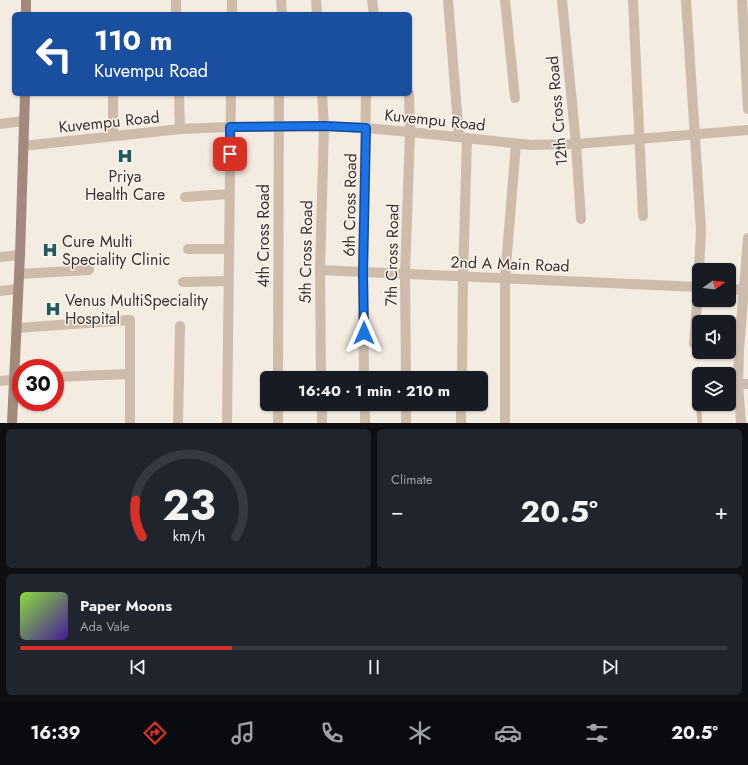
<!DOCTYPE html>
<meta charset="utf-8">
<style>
body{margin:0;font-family:Jost,sans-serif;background:#20242c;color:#f1f3f6;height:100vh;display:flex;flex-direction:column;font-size:15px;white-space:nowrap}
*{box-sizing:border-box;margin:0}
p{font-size:13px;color:#9ea1a6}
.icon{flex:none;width:22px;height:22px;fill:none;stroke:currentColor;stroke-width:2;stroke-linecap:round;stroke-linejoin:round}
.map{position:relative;height:423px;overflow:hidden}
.panel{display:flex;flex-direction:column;gap:6px;padding:6px;background:#0d0f14;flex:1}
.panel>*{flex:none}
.top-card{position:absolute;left:12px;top:12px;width:400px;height:84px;border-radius:6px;box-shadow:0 1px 3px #0004;background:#1a4fa0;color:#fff;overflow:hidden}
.needle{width:26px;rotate:75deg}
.tools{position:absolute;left:692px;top:263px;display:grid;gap:8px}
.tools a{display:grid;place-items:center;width:44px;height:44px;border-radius:6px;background:#171b24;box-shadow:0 1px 3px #0004;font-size:20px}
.speed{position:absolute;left:12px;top:359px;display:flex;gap:8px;font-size:20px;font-weight:700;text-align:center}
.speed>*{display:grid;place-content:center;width:52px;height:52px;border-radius:50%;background:#171b24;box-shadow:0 1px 3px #0004;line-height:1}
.speed .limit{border:6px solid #d22;background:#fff;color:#111}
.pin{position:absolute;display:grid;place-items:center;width:34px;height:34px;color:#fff;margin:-17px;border-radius:8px;box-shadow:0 2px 6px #0006}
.me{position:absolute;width:44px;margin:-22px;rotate:0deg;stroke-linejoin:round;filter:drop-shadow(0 0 3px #0008)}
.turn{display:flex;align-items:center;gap:14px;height:84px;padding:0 16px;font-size:18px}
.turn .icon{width:52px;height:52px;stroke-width:2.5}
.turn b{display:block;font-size:28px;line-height:34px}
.big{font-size:30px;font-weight:700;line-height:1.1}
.panel .widget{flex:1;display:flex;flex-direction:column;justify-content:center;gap:6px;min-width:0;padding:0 14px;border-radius:6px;background:#20242c}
.panel .dial{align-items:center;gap:0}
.dial svg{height:104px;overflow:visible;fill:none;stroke:#363941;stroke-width:7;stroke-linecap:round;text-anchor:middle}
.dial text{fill:#f1f3f6;stroke:none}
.song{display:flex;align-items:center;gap:12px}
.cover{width:48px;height:48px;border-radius:6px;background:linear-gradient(135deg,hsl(90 70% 55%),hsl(260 70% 35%))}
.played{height:4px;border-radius:2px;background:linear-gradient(90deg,#d93025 30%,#363941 30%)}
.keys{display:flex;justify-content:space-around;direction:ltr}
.heat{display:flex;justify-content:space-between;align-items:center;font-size:22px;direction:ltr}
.panel .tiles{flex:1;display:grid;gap:6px;grid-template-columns:1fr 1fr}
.widget:last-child{grid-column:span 2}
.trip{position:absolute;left:260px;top:371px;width:228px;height:40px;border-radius:6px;background:#171b24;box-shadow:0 1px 3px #0004;font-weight:700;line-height:40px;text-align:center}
.tabs{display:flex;height:64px;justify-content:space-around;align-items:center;background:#090b0e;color:#9ea1a6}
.tabs .icon{width:28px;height:28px}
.tabs .selected{color:#d93025}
.tabs b{font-size:18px;color:#f1f3f6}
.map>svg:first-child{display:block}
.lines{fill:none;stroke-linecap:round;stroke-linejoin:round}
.lane{stroke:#cdbbac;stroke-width:5}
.street{stroke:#cdbbac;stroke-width:10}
.secondary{stroke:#a18a7d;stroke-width:10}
.route-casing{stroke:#114b97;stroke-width:10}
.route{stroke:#1a73e8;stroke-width:7}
.labels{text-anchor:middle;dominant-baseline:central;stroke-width:3;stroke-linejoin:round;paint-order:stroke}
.street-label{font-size:16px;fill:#3b302b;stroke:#fbf5ee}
.poi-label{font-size:16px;fill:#3b302b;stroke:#fbf5ee;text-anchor:start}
</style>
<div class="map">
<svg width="748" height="423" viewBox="0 0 748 423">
<rect width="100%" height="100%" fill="#f4ebe1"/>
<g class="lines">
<!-- lane -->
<polyline class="lane" points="697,389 700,423"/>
<!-- street -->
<g class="street">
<polyline points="176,0 176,14"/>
<polyline points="281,0 282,14"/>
<polyline points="316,0 317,14"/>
<polyline points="372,0 374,14"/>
<polyline points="448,0 459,137"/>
<polyline points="505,0 515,98"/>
<polyline points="562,0 576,144 581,219"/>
<polyline points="633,0 643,216"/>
<polyline points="686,0 701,230 699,270"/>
<polyline points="742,0 748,109"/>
<polyline points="232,14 232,0"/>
<polyline points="179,94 180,129"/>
<polyline points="0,124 23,121"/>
<polyline points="113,136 113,94"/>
<polyline points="23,146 180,129 230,127 324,126 366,128 410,132 531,145 576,144 748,130"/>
<polyline points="185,197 229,194"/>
<polyline points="188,249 229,249"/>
<polyline points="0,257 20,255"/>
<polyline points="320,270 699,287"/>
<polyline points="19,274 89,270"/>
<polyline points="183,282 228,281"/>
<polyline points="729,289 748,290"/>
<polyline points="0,291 18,289"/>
<polyline points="17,328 130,320 130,423"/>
<polyline points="694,344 699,278"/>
<polyline points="55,377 129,374"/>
<polyline points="278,378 279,94"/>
<polyline points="321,378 320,270 324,126 322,94"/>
<polyline points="364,378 363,273 366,94"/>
<polyline points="406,378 405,274 410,132 409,94"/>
<polyline points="462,378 463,277 467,138"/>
<polyline points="0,381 21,379"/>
<polyline points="738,384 748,384"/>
<polyline points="278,404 278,423"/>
<polyline points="322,404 322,423"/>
<polyline points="365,404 365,423"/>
<polyline points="406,404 406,423"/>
<polyline points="178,423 180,326"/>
<polyline points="227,423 231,94"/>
<polyline points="461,423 461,404"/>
<polyline points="505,423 505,278 516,144"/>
<polyline points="741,423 738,384 739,349 748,238"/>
</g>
<!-- secondary -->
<g class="secondary">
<polyline points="26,0 26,14"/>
<polyline points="12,423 20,255 25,94"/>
</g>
</g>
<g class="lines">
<defs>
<polyline id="route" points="230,154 230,127 324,126 366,128 363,273 364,333"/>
</defs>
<!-- route casing -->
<use href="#route" class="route-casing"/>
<!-- route -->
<use href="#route" class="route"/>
</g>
<!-- icons -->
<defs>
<symbol id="hospital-bare" viewBox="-9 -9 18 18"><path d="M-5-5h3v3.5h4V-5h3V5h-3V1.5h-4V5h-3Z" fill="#1f5a5e" stroke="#fbf5ee" stroke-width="2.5" paint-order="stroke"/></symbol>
</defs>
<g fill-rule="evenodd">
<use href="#hospital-bare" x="114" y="145" width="22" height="22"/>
<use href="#hospital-bare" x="39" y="239" width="22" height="22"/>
<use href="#hospital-bare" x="42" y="298" width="22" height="22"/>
</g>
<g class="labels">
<!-- street labels -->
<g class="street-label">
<text transform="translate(557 111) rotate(-95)">12th Cross Road</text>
<text transform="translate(435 120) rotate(6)">Kuvempu Road</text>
<text transform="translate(109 122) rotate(-6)">Kuvempu Road</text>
<text transform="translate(350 205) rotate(-89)">6th Cross Road</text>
<text transform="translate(263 236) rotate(-90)">4th Cross Road</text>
<text transform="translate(306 252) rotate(-89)">5th Cross Road</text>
<text transform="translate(392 255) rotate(-89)">7th Cross Road</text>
<text transform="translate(510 264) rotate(2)">2nd A Main Road</text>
</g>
<!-- poi labels -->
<g class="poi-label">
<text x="125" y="176" text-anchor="middle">Priya<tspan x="125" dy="18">Health Care</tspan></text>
<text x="62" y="241">Cure Multi<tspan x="62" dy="18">Speciality Clinic</tspan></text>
<text x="65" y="300">Venus MultiSpeciality<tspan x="65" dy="18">Hospital</tspan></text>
</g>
</g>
</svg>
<div class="tools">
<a><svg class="needle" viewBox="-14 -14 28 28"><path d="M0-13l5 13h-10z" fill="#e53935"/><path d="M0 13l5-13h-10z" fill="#9ea1a6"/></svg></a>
<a><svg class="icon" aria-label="sound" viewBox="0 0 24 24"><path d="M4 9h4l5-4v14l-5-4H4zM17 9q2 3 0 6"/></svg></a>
<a><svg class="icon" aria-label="layers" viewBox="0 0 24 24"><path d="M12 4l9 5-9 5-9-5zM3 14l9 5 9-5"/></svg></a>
</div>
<div class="speed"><div class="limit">30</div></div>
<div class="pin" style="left:230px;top:154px;background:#d93025"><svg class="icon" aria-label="arrive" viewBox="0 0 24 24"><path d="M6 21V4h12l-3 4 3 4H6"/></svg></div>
<svg class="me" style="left:364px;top:333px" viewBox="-20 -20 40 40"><path d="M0-17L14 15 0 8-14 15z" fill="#1a73e8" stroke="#fff" stroke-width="4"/></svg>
<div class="trip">16:40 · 1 min · 210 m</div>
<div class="top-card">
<div class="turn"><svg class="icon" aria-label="left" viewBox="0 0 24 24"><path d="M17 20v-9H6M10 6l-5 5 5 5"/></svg><div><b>110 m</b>Kuvempu Road</div></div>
</div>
</div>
<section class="panel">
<div class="tiles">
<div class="widget dial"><svg viewBox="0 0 100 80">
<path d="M14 69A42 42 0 1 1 86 69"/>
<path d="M14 69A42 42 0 0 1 9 41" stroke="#d93025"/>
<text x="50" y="56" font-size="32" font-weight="700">23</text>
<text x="50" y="72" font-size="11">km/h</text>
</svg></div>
<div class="widget"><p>Climate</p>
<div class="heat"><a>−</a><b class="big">20.5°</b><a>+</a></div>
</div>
<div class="widget">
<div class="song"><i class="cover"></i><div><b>Paper Moons</b><p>Ada Vale</p></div></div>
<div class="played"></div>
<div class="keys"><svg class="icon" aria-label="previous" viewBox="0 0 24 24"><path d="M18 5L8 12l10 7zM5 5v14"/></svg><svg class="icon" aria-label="pause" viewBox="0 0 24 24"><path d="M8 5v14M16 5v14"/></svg><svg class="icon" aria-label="next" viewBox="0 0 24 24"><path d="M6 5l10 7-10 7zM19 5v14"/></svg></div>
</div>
</div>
</section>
<nav class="tabs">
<b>16:39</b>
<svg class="icon selected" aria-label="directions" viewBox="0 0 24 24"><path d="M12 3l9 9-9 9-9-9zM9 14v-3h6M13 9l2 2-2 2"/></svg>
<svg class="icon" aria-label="music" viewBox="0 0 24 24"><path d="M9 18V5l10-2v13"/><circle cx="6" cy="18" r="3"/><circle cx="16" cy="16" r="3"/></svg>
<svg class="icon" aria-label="phone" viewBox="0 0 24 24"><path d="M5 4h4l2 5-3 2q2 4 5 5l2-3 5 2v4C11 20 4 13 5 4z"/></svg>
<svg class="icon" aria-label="climate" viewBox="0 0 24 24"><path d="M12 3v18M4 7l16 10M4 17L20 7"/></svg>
<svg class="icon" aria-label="car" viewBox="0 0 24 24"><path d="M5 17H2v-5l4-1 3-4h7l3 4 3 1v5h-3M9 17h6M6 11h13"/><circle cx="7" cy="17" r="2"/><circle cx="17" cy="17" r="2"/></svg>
<svg class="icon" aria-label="filters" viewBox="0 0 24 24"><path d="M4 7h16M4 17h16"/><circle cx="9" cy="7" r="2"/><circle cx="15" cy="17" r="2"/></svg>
<b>20.5°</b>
</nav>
